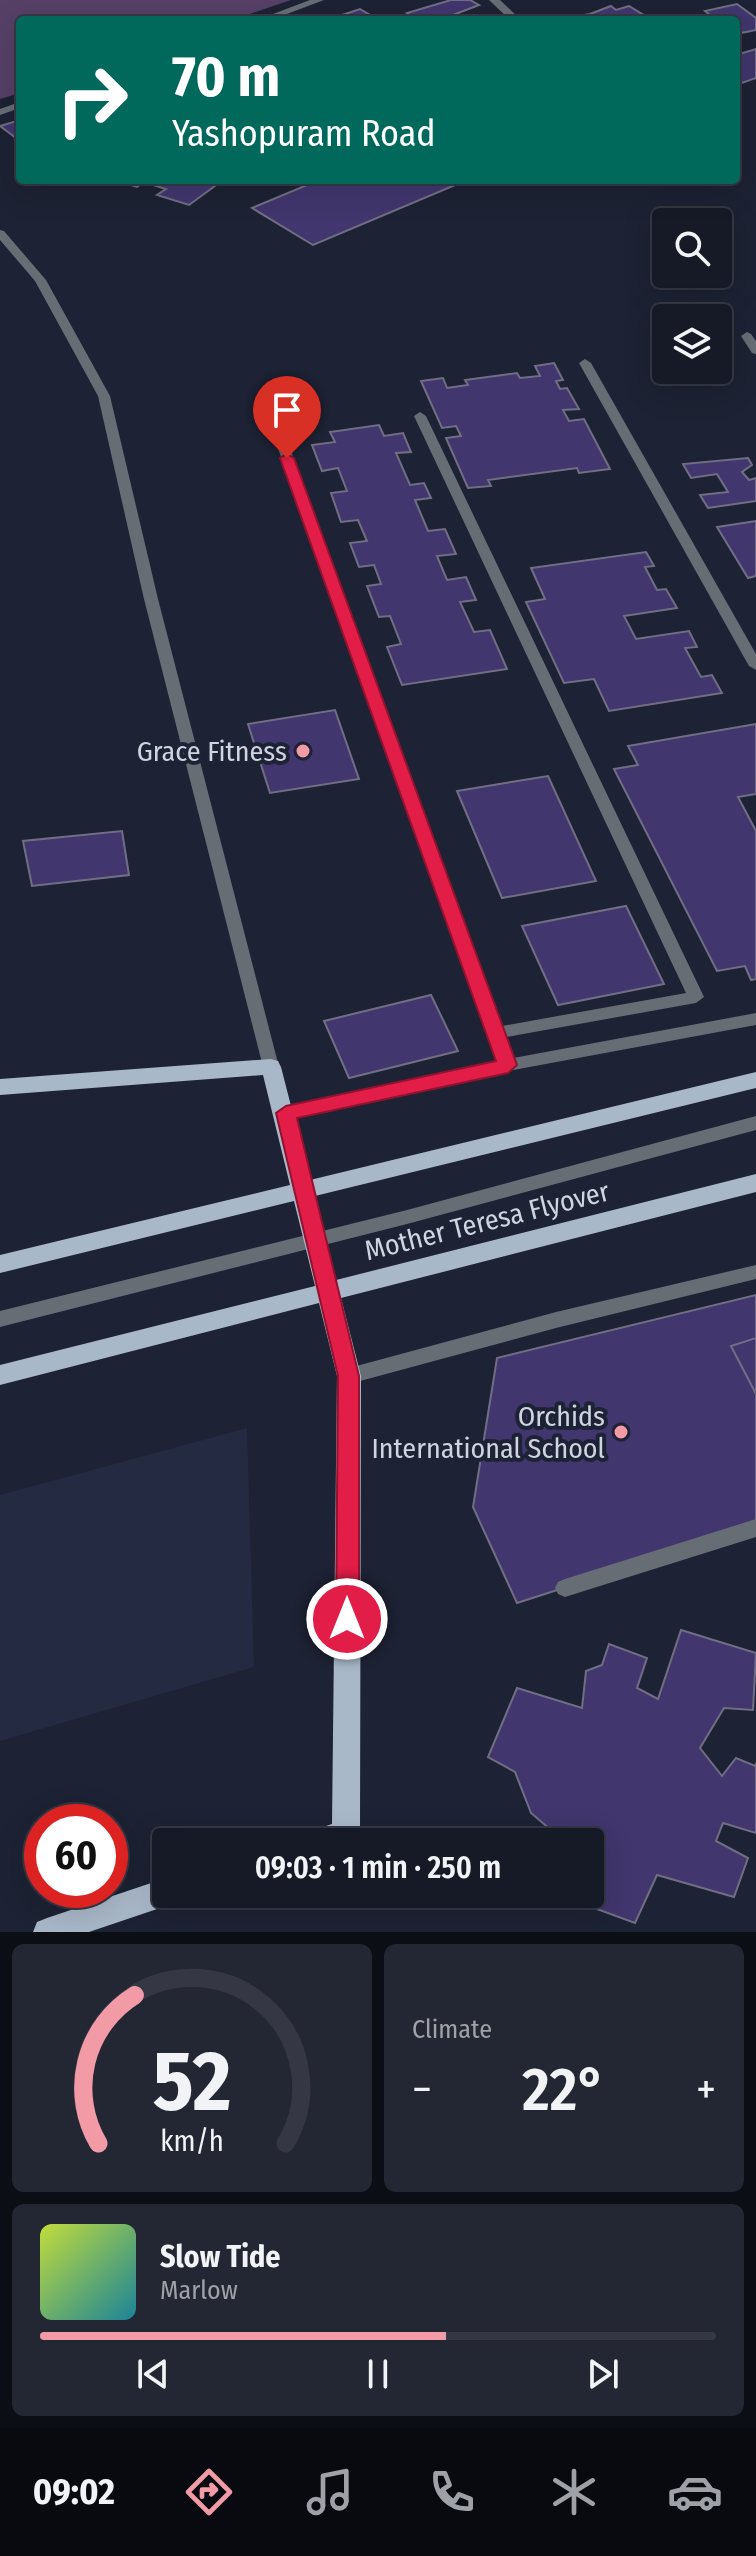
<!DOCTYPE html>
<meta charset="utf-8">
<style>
body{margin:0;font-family:"Fira Sans Condensed",sans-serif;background:#232733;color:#f1f3f6;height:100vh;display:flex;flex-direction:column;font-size:30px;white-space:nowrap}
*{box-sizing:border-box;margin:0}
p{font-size:26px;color:#9ea1a7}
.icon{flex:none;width:44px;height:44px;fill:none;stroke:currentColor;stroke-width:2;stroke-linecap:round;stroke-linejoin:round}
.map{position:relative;height:1932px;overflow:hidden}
.panel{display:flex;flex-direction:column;gap:12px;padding:12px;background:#0c0e15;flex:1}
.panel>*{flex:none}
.guide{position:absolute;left:16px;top:16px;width:724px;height:168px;border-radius:8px;box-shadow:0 8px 32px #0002,0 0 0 2px #353844;background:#00695c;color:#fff;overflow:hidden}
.controls{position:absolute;left:652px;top:208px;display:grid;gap:16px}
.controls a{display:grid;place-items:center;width:80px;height:80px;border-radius:8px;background:#161a27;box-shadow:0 8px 32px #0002,0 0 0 2px #353844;font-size:40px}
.speed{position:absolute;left:24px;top:1804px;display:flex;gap:16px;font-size:40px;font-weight:700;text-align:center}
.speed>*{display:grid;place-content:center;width:104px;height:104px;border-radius:50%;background:#161a27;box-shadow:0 8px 32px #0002,0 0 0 2px #353844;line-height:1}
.speed .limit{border:12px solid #d22;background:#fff;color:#111}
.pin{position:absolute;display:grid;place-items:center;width:68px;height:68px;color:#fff;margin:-82px -34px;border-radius:50% 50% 50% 0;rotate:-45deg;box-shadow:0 0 8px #0007}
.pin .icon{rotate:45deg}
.me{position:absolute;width:88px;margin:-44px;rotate:0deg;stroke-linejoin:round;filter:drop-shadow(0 0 6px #0008)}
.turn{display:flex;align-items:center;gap:28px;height:168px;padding:0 24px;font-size:36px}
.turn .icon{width:104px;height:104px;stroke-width:2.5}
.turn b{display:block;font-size:56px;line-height:68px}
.big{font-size:60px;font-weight:600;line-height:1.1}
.panel .card{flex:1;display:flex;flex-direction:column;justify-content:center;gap:12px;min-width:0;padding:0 28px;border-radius:12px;background:#232733}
.panel .dial{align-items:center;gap:0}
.dial svg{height:208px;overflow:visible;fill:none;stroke:#353844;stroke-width:7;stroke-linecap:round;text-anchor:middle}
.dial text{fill:#f1f3f6;stroke:none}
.song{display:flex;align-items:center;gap:24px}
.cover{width:96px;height:96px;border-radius:12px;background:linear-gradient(135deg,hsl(70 70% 55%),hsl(190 70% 35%))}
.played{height:8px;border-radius:4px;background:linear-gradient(90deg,#f39aa7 60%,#353844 60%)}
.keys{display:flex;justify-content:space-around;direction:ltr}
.heat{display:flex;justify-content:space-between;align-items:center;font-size:44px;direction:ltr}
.panel .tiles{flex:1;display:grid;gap:12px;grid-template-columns:1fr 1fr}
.card:last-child{grid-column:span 2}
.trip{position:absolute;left:152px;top:1828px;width:452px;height:80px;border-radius:8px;background:#161a27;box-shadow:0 8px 32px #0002,0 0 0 2px #353844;font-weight:600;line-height:80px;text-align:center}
.menu{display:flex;height:128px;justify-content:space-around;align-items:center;background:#090a10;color:#9ea1a7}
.menu .icon{width:56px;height:56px}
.menu .active{color:#f39aa7}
.menu b{font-size:36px;color:#f1f3f6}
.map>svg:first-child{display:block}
.built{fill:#242a41}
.green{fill:#564066}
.building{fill:#41366d;stroke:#716e84;stroke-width:2}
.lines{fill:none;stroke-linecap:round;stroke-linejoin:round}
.lane{fill:#666d75;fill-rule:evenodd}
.street{fill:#666d75;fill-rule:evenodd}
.primary{fill:#a9b8c8;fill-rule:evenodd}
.route{fill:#e11d48;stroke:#92132f;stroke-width:2}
.poi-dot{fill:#f39aa7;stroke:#1d2234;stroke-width:3}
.labels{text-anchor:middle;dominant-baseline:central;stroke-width:8;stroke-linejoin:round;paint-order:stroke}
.poi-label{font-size:28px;fill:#d0d4e0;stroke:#1d2234;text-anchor:end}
.street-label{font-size:28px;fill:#d0d4e0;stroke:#1d2234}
</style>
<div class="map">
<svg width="756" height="1932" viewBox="0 0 756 1932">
<rect width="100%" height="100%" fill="#1d2234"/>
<!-- built -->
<polygon class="built" points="247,1428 254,1667 0,1741 0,1495"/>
<!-- green -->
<polygon class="green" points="0,0 291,0 232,20 20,20 20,93 0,99"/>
<!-- building -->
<g class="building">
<polygon points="451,0 470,0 479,5 440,20 419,20 407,13"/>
<polygon points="737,4 756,18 756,30 736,34 736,20 716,20 705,11"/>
<polygon points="611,6 616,10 629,6 642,14 620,20 554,20 590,14"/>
<polygon points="360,9 375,18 327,20"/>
<polygon points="756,49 756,78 739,84 736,55"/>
<polygon points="20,120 20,141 0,126"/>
<polygon points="115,180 223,180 189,205 157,195 166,189 144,182 137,187"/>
<polygon points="319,180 467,180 313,245 252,208"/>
<polygon points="554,363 563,380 556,381 560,389 567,388 579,409 563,410 569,421 584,419 610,469 579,473 577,468 488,480 491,486 468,488 446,438 461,436 456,426 442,428 421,381 443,378 447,388 468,385 465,380 517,373 520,378 540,376 535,366"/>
<polygon points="379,425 384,436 403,433 411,452 396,453 410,485 424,483 431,498 415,500 428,531 445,529 456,554 437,556 447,580 466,577 476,600 460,602 474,632 490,630 507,669 402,685 387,647 401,644 390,616 379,617 367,586 381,584 374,565 359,567 350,543 367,541 358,520 341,522 331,493 347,491 338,468 322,471 312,445 335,442 330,432"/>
<polygon points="748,458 752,465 742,472 749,480 756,478 756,501 708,508 700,495 728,492 717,474 691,478 683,464"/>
<polygon points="756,521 756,576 748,578 717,527"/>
<polygon points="646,552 654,566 645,567 657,590 666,589 677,608 624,616 636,639 689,631 697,647 685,648 701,677 712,675 722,693 609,711 594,679 564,683 526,602 545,599 531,568"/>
<polygon points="335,710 359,779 270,793 248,724"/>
<polygon points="756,724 756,794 738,797 756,831 756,979 751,980 745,966 717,971 614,769 638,765 628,746"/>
<polygon points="548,776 596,881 502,898 457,791"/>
<polygon points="122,831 129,875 32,886 23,841"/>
<polygon points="626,906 664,984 558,1005 522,926"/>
<polygon points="431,995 458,1051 349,1078 324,1021"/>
<polygon points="756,1295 756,1526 517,1603 473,1507 497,1358"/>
<polygon points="756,1338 756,1394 731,1346"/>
<polygon points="681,1630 756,1653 753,1710 724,1708 700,1748 722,1776 736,1758 755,1766 756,1763 756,1833 723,1823 716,1841 748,1858 734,1897 657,1875 635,1923 556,1894 590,1894 590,1842 565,1842 531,1813 515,1772 488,1757 517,1688 582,1708 586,1671 602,1665 609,1644 647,1658 637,1688 658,1699"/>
</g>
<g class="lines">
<!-- lane -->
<g class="lane">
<polygon points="747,332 751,334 756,341 756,354 752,353 741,336"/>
<polygon points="585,359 591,363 756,654 756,670 749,666 579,363"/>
<polygon points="420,412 426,416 704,997 696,1003 506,1037 516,1065 514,1069 502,1069 500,1065 488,1033 271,429 273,426 281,426 283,429 502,1026 686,993 414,416"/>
<polygon points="756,1116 756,1130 407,1224 0,1327 0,1311 407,1210"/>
<polygon points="756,1519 756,1537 565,1597 558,1594 555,1588 558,1582 565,1579"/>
</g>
<!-- street -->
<g class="street">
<polygon points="310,0 324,0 271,20 257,20"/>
<polygon points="489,0 500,0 521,20 510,20"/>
<polygon points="20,102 20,108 0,115 0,109"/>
<polygon points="0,230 4,231 46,280 110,396 158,599 279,1067 277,1071 265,1071 263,1067 144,599 98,396 35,281 0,240"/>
<polygon points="756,1013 756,1025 508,1071 286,1119 280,1118 278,1113 280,1108 286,1107 508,1059"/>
<polygon points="756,1265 756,1279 556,1328 349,1384 342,1382 340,1376 342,1370 349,1368 556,1312"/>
</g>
<!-- primary -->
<g class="primary">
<polygon points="271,1059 278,1061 281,1067 310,1180 756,1072 756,1088 315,1196 336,1280 756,1174 756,1192 341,1298 361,1376 360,1833 356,1842 304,1842 308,1832 332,1824 337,1376 319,1303 0,1385 0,1365 315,1286 294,1201 0,1273 0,1255 290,1185 263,1075 0,1095 0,1079"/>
<polygon points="166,1878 166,1894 179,1894 176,1902 166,1906 89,1932 33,1932 37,1922 47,1918"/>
</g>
</g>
<!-- route -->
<polygon class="route" points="287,454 294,458 517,1065 508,1073 297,1118 359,1376 359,1619 355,1627 347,1630 339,1627 336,1619 338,1376 276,1113 286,1106 496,1061 280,458"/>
<!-- markers -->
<g class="poi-dot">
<circle cx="303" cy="751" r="8"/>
<circle cx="621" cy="1432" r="8"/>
</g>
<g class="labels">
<!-- poi labels -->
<g class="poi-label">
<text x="287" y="751">Grace Fitness</text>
<text x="605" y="1416">Orchids<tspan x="605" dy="32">International School</tspan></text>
</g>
<!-- street labels -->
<g class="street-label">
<text transform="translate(487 1221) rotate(-14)">Mother Teresa Flyover</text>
</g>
</g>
</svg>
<div class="controls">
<a><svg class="icon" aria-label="search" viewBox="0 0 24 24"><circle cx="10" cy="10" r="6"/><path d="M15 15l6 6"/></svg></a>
<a><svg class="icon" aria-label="layers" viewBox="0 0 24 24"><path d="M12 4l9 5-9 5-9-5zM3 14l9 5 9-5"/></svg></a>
</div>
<div class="speed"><div class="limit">60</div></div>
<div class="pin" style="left:287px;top:458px;background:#d93025"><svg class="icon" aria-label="arrive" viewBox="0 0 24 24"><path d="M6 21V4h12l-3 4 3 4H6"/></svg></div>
<svg class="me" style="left:347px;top:1619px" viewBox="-20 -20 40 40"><circle r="17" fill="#e11d48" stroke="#fff" stroke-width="3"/><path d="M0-11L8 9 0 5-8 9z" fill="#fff"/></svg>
<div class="trip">09:03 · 1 min · 250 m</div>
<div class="guide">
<div class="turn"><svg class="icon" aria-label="right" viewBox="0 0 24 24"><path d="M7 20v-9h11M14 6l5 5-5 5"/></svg><div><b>70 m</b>Yashopuram Road</div></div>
</div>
</div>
<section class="panel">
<div class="tiles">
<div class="card dial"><svg viewBox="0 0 100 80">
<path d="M14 69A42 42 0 1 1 86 69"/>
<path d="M14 69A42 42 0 0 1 28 12" stroke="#f39aa7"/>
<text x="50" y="56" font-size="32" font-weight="700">52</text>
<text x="50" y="72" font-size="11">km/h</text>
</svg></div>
<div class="card"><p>Climate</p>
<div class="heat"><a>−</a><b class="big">22°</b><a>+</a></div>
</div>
<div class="card">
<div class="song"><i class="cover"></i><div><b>Slow Tide</b><p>Marlow</p></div></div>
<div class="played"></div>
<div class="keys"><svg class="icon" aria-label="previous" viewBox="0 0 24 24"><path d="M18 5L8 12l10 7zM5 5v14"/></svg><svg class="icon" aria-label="pause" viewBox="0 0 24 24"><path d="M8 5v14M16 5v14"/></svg><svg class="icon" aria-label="next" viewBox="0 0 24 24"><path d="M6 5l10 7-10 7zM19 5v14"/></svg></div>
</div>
</div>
</section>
<nav class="menu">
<b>09:02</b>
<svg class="icon active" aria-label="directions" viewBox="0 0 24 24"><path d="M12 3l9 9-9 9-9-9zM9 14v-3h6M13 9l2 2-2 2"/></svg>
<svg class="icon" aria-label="music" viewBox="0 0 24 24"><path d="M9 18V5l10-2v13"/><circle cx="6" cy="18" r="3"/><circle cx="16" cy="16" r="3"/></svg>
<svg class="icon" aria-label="phone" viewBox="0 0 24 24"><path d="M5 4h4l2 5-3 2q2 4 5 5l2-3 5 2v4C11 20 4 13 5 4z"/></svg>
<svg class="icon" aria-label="climate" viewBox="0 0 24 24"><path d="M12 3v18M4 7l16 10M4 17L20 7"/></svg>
<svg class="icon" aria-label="car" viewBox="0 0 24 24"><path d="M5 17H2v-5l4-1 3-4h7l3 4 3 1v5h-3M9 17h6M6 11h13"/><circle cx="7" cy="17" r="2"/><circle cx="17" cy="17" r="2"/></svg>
</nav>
